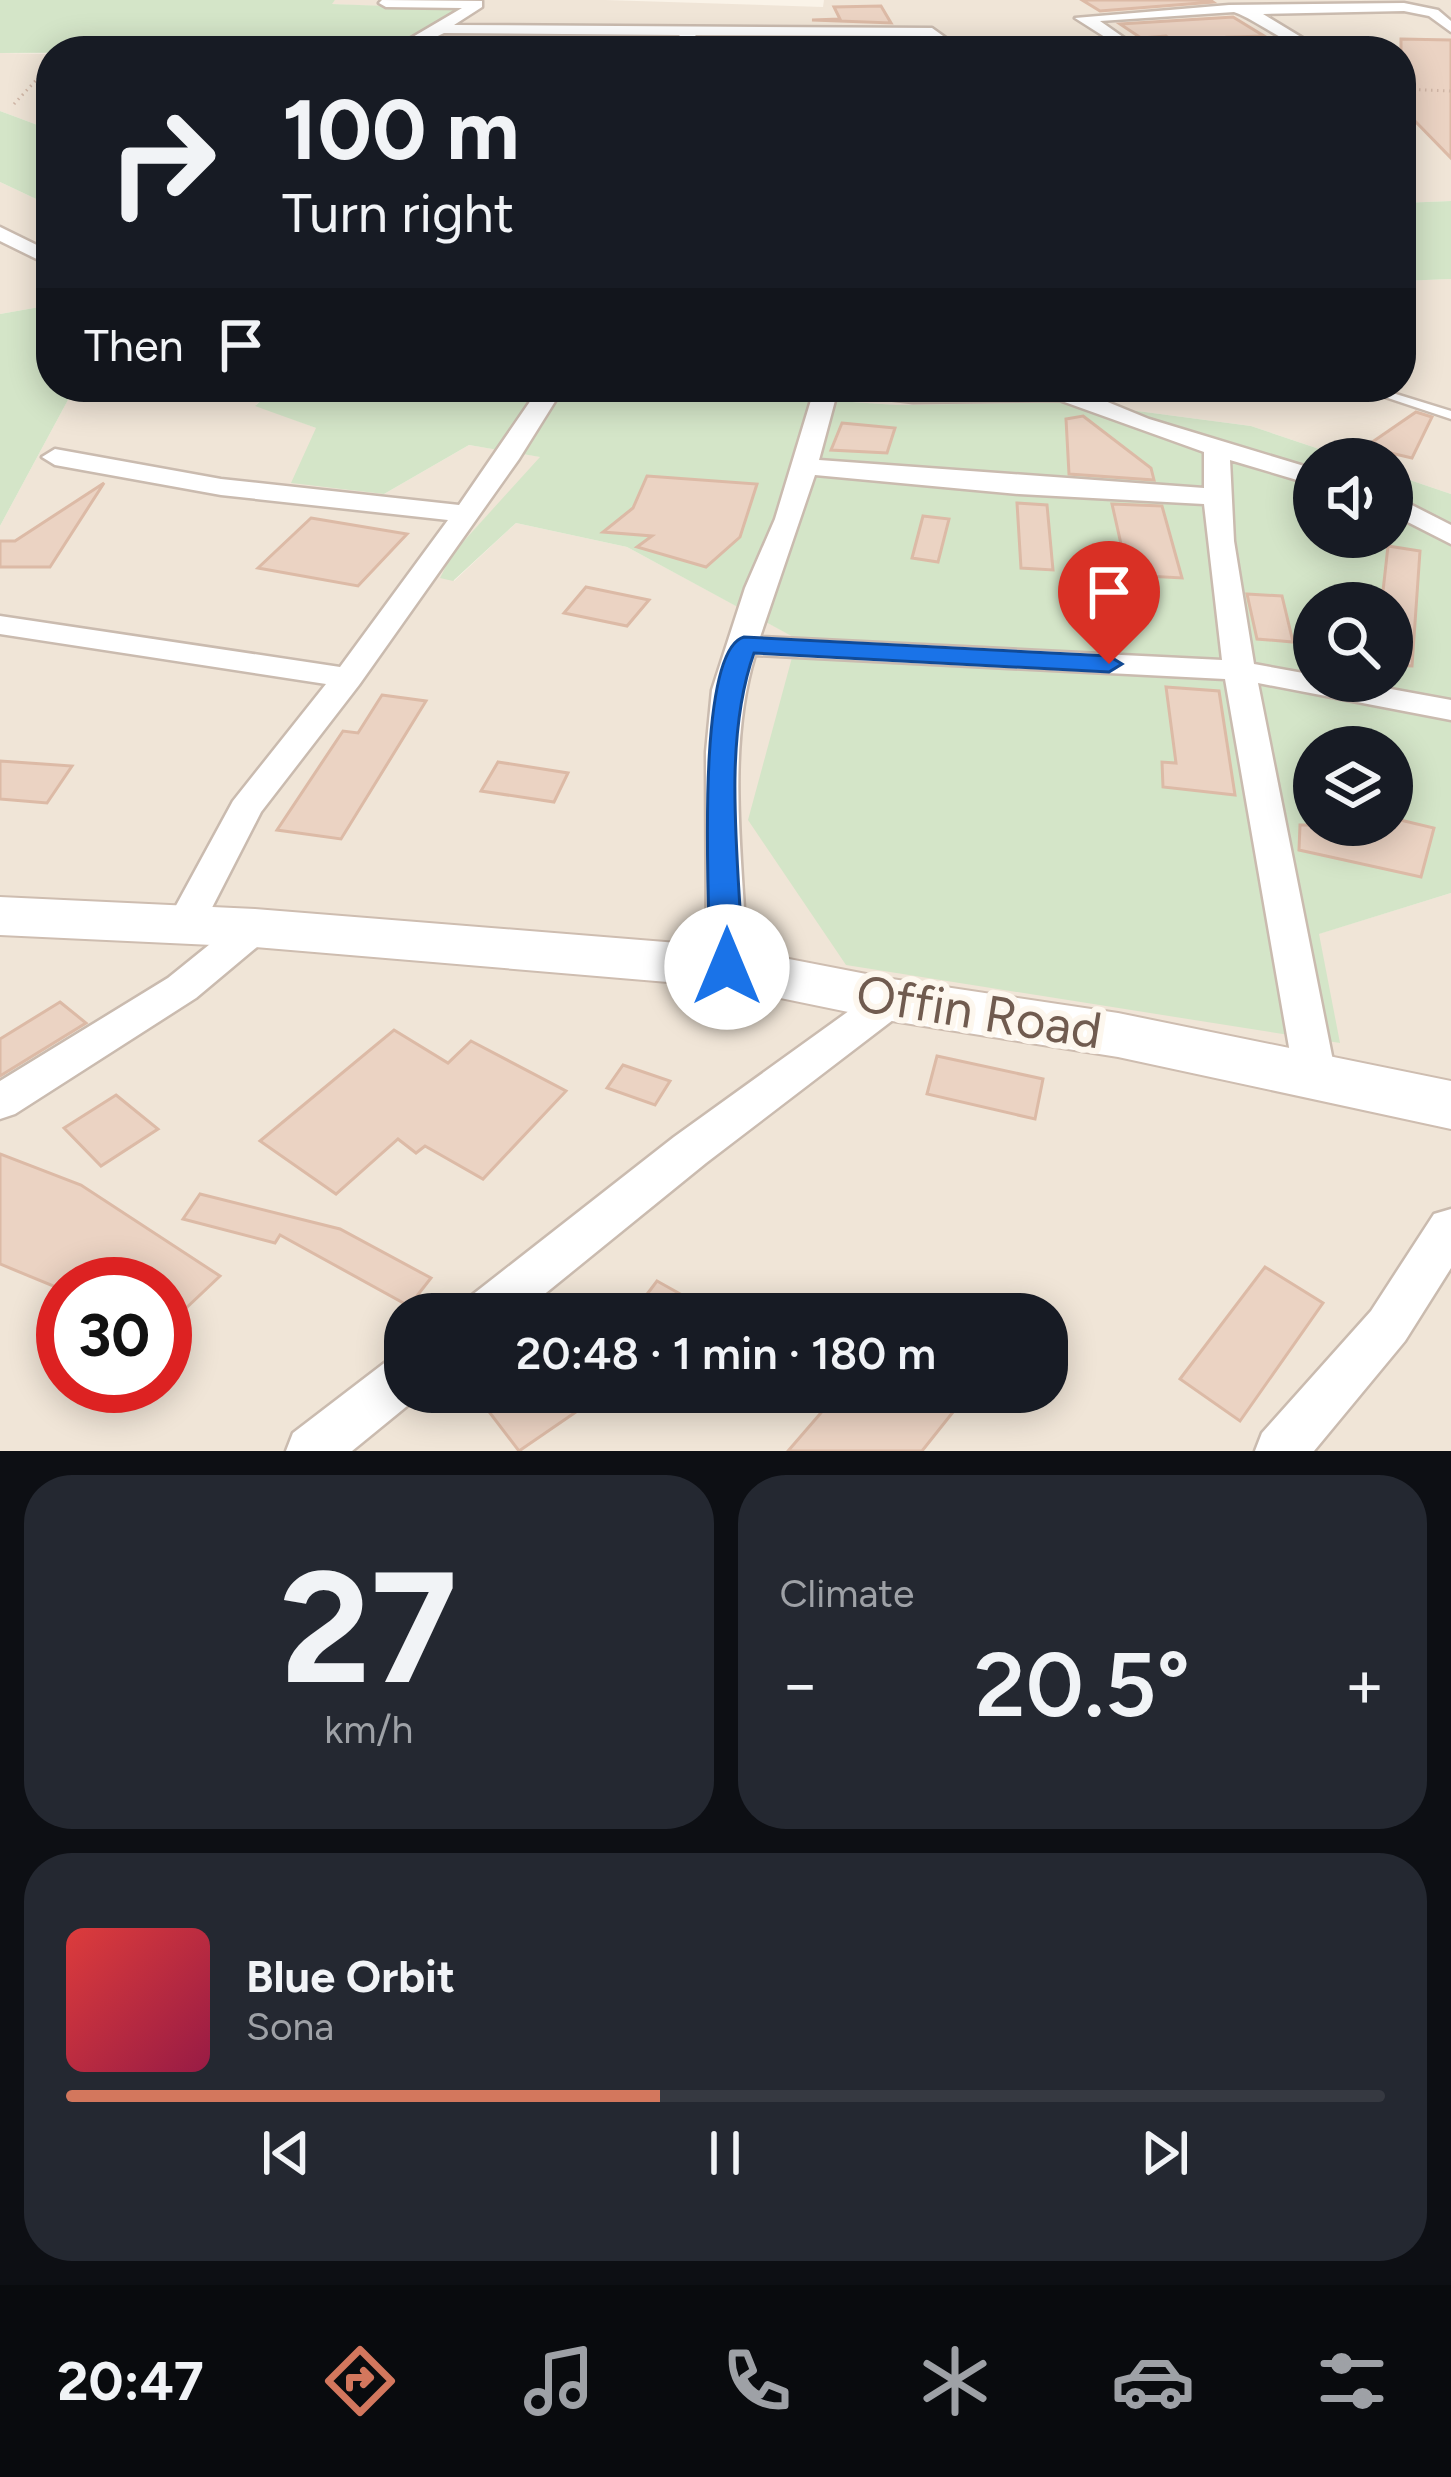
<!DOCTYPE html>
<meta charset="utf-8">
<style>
body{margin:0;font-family:Figtree,sans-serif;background:#242831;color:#f1f3f6;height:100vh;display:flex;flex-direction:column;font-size:45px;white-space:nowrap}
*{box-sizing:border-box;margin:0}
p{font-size:39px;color:#9ea1a6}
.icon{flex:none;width:66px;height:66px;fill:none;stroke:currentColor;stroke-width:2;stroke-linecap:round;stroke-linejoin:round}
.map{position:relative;height:1451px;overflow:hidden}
.sheet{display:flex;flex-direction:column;gap:24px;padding:24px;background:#0d0f14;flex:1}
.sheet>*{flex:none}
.hud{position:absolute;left:36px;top:36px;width:1380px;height:366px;border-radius:48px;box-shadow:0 6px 30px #0003;background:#171b24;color:#f1f3f6;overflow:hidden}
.controls{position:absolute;left:1293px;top:438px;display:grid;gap:24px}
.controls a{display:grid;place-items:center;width:120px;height:120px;border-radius:50%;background:#171b24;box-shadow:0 6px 30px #0003;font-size:60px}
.speed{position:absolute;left:36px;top:1257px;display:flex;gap:24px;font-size:60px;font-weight:700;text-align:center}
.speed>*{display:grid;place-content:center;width:156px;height:156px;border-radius:50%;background:#171b24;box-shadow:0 6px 30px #0003;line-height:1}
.speed .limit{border:18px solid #d22;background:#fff;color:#111}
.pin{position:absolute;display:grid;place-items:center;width:102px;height:102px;color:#fff;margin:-123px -51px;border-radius:50% 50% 50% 0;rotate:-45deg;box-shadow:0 0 12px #0007}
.pin .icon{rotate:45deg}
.me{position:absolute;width:132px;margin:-66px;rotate:0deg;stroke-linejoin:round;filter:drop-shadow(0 0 9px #0008)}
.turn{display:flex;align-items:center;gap:42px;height:252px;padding:0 48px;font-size:54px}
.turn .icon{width:156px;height:156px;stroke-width:2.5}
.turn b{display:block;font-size:84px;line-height:102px}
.then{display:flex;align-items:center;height:114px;padding:0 48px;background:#0003;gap:24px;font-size:45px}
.big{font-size:90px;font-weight:600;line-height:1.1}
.sheet .card{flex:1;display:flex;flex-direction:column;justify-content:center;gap:18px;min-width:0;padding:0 42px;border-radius:48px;background:#242831}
.sheet .dial{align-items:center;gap:0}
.dial b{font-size:156px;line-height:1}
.song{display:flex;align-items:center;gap:36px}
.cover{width:144px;height:144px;border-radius:18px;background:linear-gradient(135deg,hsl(0 70% 55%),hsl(340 70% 35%))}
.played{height:12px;border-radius:6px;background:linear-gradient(90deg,#d3775d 45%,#363941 45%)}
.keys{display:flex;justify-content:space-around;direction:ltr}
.heat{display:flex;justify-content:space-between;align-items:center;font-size:66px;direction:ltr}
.sheet .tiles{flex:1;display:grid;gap:24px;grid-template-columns:1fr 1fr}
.card:last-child{grid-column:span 2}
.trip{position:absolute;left:384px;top:1293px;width:684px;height:120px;border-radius:48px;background:#171b24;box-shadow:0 6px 30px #0003;font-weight:600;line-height:120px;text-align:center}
.tab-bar{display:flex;height:192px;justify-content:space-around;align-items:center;background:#090b0e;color:#9ea1a6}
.tab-bar .icon{width:84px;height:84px}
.tab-bar .selected{color:#d3775d}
.tab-bar b{font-size:54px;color:#f1f3f6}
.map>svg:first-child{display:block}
.residential{fill:#f0e5d7;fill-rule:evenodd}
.green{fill:#d4e5c8;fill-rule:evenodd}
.building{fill:#ebd3c3;stroke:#dcbaa6;stroke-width:3}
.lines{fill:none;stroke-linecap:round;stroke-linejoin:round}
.lane-casing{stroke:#cabbaf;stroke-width:5}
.street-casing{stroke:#cabbaf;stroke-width:5}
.secondary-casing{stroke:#cebdb0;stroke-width:4}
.path{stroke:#d0b6a6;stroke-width:3;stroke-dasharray:1.5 4.5;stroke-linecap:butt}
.lane{fill:#fff;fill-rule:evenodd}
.street{fill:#fff;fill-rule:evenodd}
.secondary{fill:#fff;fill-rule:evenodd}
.route{fill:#1a73e8;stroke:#114b97;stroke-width:3}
.labels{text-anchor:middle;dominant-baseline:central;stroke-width:12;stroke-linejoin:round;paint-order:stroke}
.near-street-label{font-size:51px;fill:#705b4f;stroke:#fdf7ee}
</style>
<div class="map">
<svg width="1451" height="1451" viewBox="0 0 1451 1451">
<rect width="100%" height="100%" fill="#faf3e8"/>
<!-- residential -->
<g class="residential">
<polygon points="335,0 605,0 823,7 824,0 1451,0 1451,201 1401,203 1401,51 379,51 465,10 330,4"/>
<polygon points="0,53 51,54 51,130 0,111"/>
<polygon points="0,182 51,206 51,305 0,314"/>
<polygon points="1451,279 1451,494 1392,474 1392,459 1349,459 1251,426 1069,402 897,405 625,387 1401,387 1401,281"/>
<path d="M85,387h192l-21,18 60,23 68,66 85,-49 73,12 -90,97 2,27 62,-58 111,24 171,92 541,404 -21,-109 133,-41v558h-1451v-925l69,-128zM63,1284h102v102h-102zM405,1314h642v78h-642z"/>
</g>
<!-- green -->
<g class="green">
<polygon points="0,0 335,0 332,4 468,9 379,51 0,53"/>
<polygon points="0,111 51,130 51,206 0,182"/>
<polygon points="1451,201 1451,279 1401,281 1401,203"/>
<polygon points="51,305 51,387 85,387 69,398 0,526 0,314"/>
<path d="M277,387h348l272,18 172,-3 182,24 98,33h-35v78h78v-63l59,20v399l-132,41 21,109 -494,-78 -98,-145 49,-181 -170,-92 -111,-24 -63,58 -13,-3 12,-24 88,-97 -71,-12 -85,49 -93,-11 25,-55 -61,-22zM1314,603h78v78h-78zM1314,747h78v78h-78z"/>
</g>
<!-- building -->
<g class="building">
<polygon points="1082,0 1210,0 1213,2 1100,11"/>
<polygon points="881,6 891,23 812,20 840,19 834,7"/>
<polygon points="1233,17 1264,36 1230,37 1244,46 1181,47 1166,36 1141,38 1120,24"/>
<polygon points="1401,39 1451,40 1451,158 1412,118 1401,118"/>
<polygon points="1416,412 1432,417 1412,458 1365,447"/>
<polygon points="1083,416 1151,468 1154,480 1069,474 1066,419"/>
<polygon points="842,423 895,428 887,453 831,450"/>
<polygon points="647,476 757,484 740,537 706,567 637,547 652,536 603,532 633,508"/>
<polygon points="104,483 50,567 0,567 0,541 15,541"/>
<polygon points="1017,503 1047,505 1053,570 1021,568"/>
<polygon points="1112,504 1162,506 1182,578 1128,575"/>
<polygon points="923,516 949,519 938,562 912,558"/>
<polygon points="311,518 407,534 358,586 258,568"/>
<polygon points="1388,546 1420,551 1412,666 1392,665 1392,602 1382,600"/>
<polygon points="586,587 649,600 627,626 564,613"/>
<polygon points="1247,594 1282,596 1293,642 1257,639"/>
<polygon points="1166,687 1219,691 1235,795 1163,787 1162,762 1176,763"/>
<polygon points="382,695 426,701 341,839 277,830 343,731 358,733"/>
<polygon points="0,761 72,766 47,803 0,799"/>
<polygon points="498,762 568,773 554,802 481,791"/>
<polygon points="1392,818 1434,828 1421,877 1299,850 1300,825 1392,825"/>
<polygon points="60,1002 86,1023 0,1076 0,1039"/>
<polygon points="394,1030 448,1063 471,1041 566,1091 483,1179 425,1146 416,1153 398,1139 336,1194 260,1141"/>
<polygon points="937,1056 1043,1079 1035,1119 927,1094"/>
<polygon points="623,1065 670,1081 655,1105 607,1088"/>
<polygon points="116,1095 158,1129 101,1166 64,1128"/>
<polygon points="0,1154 81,1185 220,1276 165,1328 165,1284 63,1284 63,1290 0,1264"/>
<polygon points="200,1194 340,1229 431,1278 409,1306 280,1235 275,1243 183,1219"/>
<polygon points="1265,1267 1323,1303 1240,1421 1180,1379"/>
<polygon points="657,1281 716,1314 632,1314"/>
<polygon points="474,1392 605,1392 519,1451"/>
<polygon points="839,1392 969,1392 922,1451 788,1451"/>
</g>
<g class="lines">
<defs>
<polygon id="lane" points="1355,387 1373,387 1451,411 1451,419"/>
<g id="street">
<polygon points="382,0 482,1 482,7 454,25 932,28 964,51 948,51 929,36 695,35 710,51 695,51 679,35 444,33 407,51 389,51 462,8 386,7 379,3"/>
<path d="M1404,3l34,7 13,11v11l-22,-16 -25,-5 -141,3 61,37c-33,0 -62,-29 -90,-39l-134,9 43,30h-16l-52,-33 154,-13z"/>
<polygon points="0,227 51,252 51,266 0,241"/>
<polygon points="540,387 564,387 519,459 359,685 261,812 199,933 185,937 171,933 166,924 233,801 326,684 0,634 0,616 340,667 448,520 221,495 55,465 42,457 55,449 221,479 459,505"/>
<path d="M815,387h256l78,32 165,50v16l-84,-25 4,81 20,123 60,11v6h33l104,19v20l-193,-37 78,393 -6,11 -15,5 -15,-5 -6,-11 -69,-397 -470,-24c-30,98 -11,211 -8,312l-6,10 -14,4 -14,-4 -6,-10 -1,-215 6,-62 33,-102 30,-69zM837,393l76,9 146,-2 145,52v36l-385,-28zM815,475l204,19 185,10 18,156 -462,-23z"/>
<polygon points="1392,495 1451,525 1451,544 1392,514"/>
<polygon points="255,915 269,919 274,928 269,937 196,998 15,1114 0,1119 0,1081 168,978 241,919"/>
<polygon points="892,985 906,990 912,1000 906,1010 706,1163 520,1314 459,1314 467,1299 674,1137 878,990"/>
<polygon points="1451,1209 1451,1268 1405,1341 1314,1451 1255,1451 1262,1433 1371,1311 1434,1214"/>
<polygon points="405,1354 405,1392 423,1393 352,1451 286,1451 293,1433 387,1361"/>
</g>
<polygon id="secondary" points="0,897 255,909 727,947 892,979 1118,1013 1451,1081 1451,1129 1118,1057 892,1021 727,987 255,947 0,935"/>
</defs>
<!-- lane casing -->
<use href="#lane" class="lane-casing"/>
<!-- street casing -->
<use href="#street" class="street-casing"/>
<!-- secondary casing -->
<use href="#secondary" class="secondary-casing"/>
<!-- path -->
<g class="path">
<polyline points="64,51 94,51"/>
<polyline points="1401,89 1451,91"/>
<polyline points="14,104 51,64"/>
</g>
<!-- lane -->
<use href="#lane" class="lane"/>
<!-- street -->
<use href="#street" class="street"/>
<!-- secondary -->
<use href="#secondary" class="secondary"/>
</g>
<!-- route -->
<path class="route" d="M744,637l365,19 13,8 -13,8 -355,-19c-33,93 -14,215 -11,314l-5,8h-23l-5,-8c0,-50 -17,-316 34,-330z"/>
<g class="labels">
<!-- near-street labels -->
<g class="near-street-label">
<text transform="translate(979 1012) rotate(9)">Offin Road</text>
</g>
</g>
</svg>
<div class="controls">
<a><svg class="icon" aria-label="sound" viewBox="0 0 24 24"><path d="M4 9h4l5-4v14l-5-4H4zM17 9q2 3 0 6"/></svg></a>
<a><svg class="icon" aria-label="search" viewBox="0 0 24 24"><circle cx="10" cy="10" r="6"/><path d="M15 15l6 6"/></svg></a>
<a><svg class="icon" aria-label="layers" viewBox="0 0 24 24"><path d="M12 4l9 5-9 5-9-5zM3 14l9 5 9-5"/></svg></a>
</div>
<div class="speed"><div class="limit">30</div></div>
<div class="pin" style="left:1109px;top:664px;background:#d93025"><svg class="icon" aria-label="arrive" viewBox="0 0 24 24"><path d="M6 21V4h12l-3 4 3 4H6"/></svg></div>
<svg class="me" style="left:727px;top:967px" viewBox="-20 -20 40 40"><circle r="19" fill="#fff"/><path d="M0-13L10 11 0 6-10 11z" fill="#1a73e8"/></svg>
<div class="trip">20:48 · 1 min · 180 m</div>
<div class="hud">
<div class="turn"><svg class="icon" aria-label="right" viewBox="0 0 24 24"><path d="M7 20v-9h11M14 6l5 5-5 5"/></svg><div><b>100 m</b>Turn right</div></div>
<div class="then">Then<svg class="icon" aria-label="arrive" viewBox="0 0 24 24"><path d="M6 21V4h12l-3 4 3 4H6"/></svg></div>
</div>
</div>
<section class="sheet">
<div class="tiles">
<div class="card dial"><b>27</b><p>km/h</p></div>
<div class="card"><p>Climate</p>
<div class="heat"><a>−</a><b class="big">20.5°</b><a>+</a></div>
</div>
<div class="card">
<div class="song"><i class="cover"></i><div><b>Blue Orbit</b><p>Sona</p></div></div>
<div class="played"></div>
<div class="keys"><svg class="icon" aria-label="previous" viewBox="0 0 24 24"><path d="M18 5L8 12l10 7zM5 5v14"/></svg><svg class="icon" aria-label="pause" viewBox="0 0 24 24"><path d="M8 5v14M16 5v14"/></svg><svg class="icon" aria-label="next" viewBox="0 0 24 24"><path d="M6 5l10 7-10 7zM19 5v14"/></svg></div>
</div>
</div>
</section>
<nav class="tab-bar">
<b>20:47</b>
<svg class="icon selected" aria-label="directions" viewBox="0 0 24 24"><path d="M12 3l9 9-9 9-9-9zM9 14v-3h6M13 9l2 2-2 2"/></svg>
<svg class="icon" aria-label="music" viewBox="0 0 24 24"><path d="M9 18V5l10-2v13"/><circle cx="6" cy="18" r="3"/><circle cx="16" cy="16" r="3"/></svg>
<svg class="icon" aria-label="phone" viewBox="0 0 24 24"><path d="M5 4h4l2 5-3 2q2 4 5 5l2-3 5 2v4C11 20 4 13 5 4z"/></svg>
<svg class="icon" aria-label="climate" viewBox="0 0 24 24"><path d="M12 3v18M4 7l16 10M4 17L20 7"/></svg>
<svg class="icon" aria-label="car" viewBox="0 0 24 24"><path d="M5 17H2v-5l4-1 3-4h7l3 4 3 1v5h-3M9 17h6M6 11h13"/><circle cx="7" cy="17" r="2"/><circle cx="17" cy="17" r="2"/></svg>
<svg class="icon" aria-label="filters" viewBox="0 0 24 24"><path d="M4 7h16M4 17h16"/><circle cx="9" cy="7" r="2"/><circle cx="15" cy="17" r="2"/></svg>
</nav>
